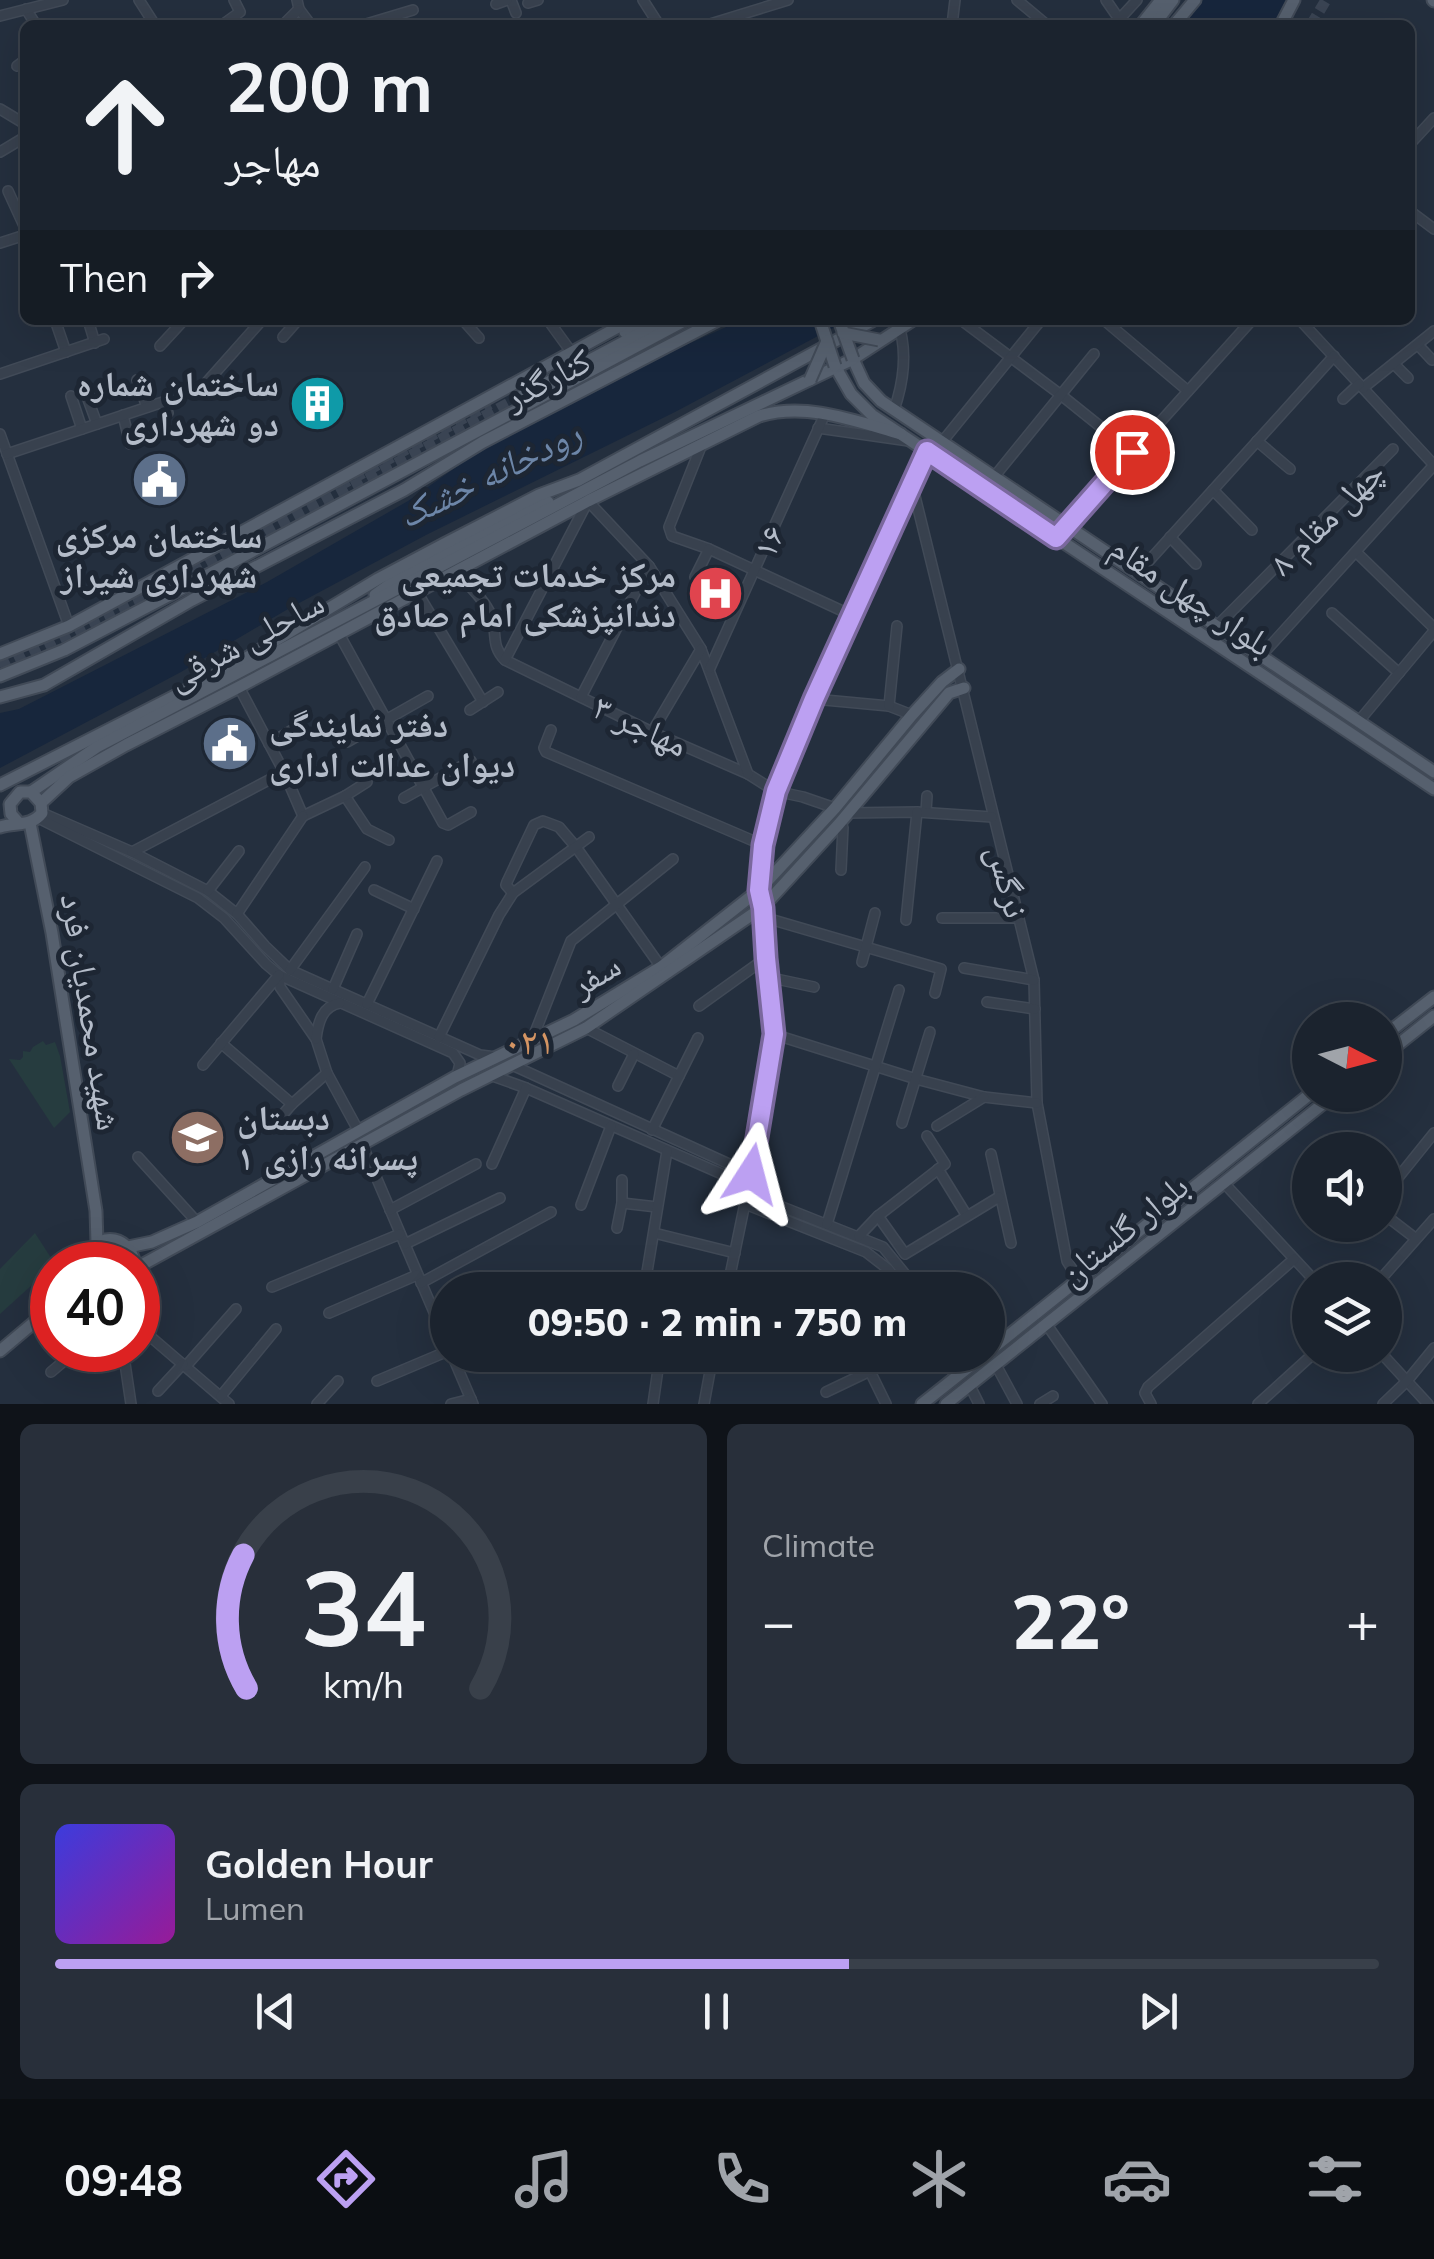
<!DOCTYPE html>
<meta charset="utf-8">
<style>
body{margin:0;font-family:Mulish,"Noto Naskh Arabic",sans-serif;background:#282f3a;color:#f1f3f6;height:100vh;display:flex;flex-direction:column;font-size:38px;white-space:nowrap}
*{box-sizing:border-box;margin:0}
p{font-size:32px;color:#a0a4aa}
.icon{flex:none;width:55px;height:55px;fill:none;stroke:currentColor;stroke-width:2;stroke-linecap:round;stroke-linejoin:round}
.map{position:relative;height:1404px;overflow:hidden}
.panel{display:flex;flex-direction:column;gap:20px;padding:20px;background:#0f1319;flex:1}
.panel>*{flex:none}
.top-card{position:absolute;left:20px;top:20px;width:1395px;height:305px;border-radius:15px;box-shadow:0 10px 40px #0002,0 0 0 2px #39404a;background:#1b232e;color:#f1f3f6;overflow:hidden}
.needle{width:65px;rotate:96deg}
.fabs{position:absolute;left:1292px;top:1002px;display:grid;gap:20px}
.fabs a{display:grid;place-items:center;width:110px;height:110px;border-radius:50%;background:#1b232e;box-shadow:0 10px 40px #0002,0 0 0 2px #39404a;font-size:50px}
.speed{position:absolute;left:30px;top:1242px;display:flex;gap:20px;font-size:50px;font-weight:700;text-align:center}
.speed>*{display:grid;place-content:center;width:130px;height:130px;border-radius:50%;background:#1b232e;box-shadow:0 10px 40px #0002,0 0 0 2px #39404a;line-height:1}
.speed .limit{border:15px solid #d22;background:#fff;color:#111}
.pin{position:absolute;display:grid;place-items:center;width:85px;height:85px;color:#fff;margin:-42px;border:5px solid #fff;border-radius:50%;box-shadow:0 2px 10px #0007}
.me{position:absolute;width:110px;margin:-55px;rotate:9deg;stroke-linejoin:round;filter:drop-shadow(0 0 8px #0008)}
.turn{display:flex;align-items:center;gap:35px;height:210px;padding:0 40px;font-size:45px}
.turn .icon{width:130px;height:130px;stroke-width:2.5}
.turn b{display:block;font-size:70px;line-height:85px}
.then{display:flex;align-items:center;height:95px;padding:0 40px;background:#0003;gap:20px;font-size:38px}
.big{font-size:75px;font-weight:800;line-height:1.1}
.panel .card{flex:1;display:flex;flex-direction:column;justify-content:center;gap:15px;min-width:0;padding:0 35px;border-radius:15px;background:#282f3a}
.panel .dial{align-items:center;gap:0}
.dial svg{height:260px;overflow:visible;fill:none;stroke:#39404a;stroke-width:7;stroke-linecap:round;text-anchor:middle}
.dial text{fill:#f1f3f6;stroke:none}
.song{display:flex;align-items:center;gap:30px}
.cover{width:120px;height:120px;border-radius:15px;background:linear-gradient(135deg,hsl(240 70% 55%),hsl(300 70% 35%))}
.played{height:10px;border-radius:5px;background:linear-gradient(90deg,#bca0f2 60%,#39404a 60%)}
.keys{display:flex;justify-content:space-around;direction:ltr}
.heat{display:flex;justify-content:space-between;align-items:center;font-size:55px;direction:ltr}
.panel .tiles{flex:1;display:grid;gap:20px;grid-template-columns:1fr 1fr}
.card:last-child{grid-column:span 2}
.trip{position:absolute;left:430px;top:1272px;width:575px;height:100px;border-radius:50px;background:#1b232e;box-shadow:0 10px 40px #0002,0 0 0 2px #39404a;font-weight:800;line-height:100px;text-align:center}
.tabs{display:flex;height:160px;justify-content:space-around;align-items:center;background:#0b0e12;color:#a0a4aa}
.tabs .icon{width:70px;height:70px}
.tabs .selected{color:#bca0f2}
.tabs b{font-size:45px;color:#f1f3f6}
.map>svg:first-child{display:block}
.green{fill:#263c3f}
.water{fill:#17263c}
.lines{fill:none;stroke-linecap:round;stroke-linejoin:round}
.major-tunnel{stroke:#3a4453;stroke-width:11;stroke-dasharray:11 5.5;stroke-linecap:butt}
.minor-casing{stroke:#414a57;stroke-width:12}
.major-casing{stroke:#414a57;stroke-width:15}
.minor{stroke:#38414e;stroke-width:9}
.major{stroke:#56606e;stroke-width:11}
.major-bridge-casing{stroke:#414a57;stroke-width:15;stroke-linecap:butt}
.major-bridge{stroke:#56606e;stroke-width:11}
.route-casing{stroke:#7a689d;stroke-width:25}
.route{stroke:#bca0f2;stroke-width:18}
.labels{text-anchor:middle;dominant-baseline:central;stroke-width:10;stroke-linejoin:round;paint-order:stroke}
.street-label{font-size:35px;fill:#b4bcc9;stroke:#1d2633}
.poi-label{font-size:35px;font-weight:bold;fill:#b4bcc9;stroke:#1d2633;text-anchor:end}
.water-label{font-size:38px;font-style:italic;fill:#6d86a8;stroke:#1d2633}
.neighbourhood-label{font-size:38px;fill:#d59563;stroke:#1d2633}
</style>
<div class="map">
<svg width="1434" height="1404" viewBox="0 0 1434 1404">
<rect width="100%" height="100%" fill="#242f3e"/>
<!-- green -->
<g class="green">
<polygon points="43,1041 46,1045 55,1042 60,1056 70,1112 54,1128 9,1059 20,1060 23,1057 23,1051 30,1052 33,1047"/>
<polygon points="35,1233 55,1264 0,1314 0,1269"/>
</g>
<!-- water -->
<g class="water">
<polygon points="1203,0 1286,0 1273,25 1184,25"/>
<polygon points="742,320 848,320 675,412 426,535 288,609 181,672 0,768 0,713 19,709 267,582 408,501 482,449 531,421 650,361"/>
</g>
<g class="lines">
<!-- major-tunnel -->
<g class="major-tunnel">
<polyline points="1311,25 1326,0"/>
<polyline points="339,486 490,404"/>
<polyline points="0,667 175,581 520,397"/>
</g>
<defs>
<g id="minor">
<polyline points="139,0 155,25"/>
<polyline points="297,0 299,9 311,25"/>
<polyline points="511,0 516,13"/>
<polyline points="643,0 659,25"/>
<polyline points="1017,0 1047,25"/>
<polyline points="1106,0 1119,19"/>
<polyline points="528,3 538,0"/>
<polyline points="496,4 507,0"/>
<polyline points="26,9 36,25"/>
<polyline points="0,16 63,0"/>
<polyline points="222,25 240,12 234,0"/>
<polyline points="283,25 299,9"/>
<polyline points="363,25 413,10"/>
<polyline points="707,25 788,0"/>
<polyline points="952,25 955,0"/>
<polyline points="1114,25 1137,0"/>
<polyline points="17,66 25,60"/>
<polyline points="0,109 25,124"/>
<polyline points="1410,144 1434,118"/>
<polyline points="0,152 25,137"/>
<polyline points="8,191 25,228"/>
<polyline points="1410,211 1434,229"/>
<polyline points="0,243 25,235"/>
<polyline points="55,320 66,352"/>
<polyline points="88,320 95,343"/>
<polyline points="463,320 479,338"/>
<polyline points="548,320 572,353"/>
<polyline points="961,320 1061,395 1132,452"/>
<polyline points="1104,320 1188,391"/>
<polyline points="1300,320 1434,465"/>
<polyline points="283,337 298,320"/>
<polyline points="1418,345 1432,360"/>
<polyline points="160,346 184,320"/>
<polyline points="1394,364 1408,378"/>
<polyline points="0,374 104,339"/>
<polyline points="137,380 147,407"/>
<polyline points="206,383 262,320"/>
<polyline points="1363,388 1434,331"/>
<polyline points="86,394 97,424"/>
<polyline points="71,396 82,429"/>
<polyline points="1343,399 1359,384"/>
<path d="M894,410c9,-26 13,-54 6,-81"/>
<polyline points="123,415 130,444"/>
<polyline points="818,428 909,441"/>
<polyline points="0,434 69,626"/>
<polyline points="1257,441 1290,469"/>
<polyline points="942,442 1041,320"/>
<polyline points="702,444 669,527 672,536 709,549 851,615"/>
<polyline points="7,454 163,402 168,413"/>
<polyline points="994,477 1094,354"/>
<polyline points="912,484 1034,980 1037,1103 1067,1261 1079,1280"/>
<polyline points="1213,490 1252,530"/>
<polyline points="1170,537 1196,564"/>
<polyline points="1056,538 1252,320"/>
<polyline points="1356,552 1434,628"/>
<path d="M456,571c11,14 28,27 35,44 7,18 -1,30 14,45l147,72 96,42 27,17 28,6 32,11"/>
<polyline points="1138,573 1334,356"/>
<polyline points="695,577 709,549"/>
<polyline points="417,592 483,702"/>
<polyline points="1332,613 1399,673"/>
<polyline points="1217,626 1393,449"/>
<polyline points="339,634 443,823 448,825 471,812"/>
<polyline points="1261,656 1434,465"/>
<polyline points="505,660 588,501 649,566 701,649 748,774"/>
<polyline points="710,668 825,414"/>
<polyline points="239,687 284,772 303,816"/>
<polyline points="581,697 649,566"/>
<polyline points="814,699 889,706 912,715"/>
<polyline points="889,706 897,626"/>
<polyline points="470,710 498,692"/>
<polyline points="1359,721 1434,631"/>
<polyline points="551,730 544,748 546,752 763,845"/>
<polyline points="652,732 701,649"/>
<polyline points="347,742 428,696"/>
<polyline points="269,744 299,726"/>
<polyline points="345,796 367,829 389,840"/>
<polyline points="404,798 471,761"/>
<polyline points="926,812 927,796"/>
<polyline points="42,813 132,852 208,891 237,914 265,946 290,970 480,1055 496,1057"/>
<polyline points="848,813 917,812 992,817"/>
<polyline points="303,816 345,796 367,782"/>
<polyline points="38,818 198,898 224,918 266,964 279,975 453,1053 460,1063 457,1076"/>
<polyline points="839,824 843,827 841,870"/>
<polyline points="132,852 284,772"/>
<polyline points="374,890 414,909"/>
<polyline points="208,891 239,851"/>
<polyline points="513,893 506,885 507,882 534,825 543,821 559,827 576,847 661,967"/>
<polyline points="237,914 303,816"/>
<polyline points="763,917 941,969 935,993"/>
<polyline points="942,918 1019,918"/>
<polyline points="906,920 917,812"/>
<polyline points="862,962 875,913"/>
<polyline points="964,968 1034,980"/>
<polyline points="290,970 365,867"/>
<polyline points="279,975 280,987 316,1039 327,1073 358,1130"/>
<polyline points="767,977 814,987"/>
<polyline points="333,989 357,934"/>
<polyline points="987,1002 1035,1009"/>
<polyline points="367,1004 437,861"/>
<polyline points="699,1006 766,958"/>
<polyline points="586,1028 679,1076"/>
<polyline points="773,1034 916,1079 984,1097 1037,1103"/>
<polyline points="439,1037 499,915 513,893 589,837"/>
<path d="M316,1039c2,-16 6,-33 24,-36"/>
<polyline points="532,1040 571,941 673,859"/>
<polyline points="221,1043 292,1104"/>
<polyline points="203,1065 279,975"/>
<polyline points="512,1065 751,1174"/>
<polyline points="490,1075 526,1088 749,1186"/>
<polyline points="618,1086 634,1054"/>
<polyline points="902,1123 930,1032"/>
<polyline points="937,1126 984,1097"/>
<polyline points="270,1129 292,1104 327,1073"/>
<polyline points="652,1130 698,1038"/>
<polyline points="362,1144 448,1345"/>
<polyline points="991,1154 1011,1243"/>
<polyline points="138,1157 197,1222"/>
<polyline points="492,1164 526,1088"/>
<polyline points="938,1169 967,1216"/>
<polyline points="1397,1179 1434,1133"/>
<polyline points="1224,1183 1314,1280"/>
<polyline points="747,1193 883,1247 918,1290"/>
<polyline points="622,1203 657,1207"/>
<polyline points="745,1204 866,1252 888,1269 904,1290"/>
<polyline points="581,1205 611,1126"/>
<polyline points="390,1210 476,1164"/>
<polyline points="1385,1215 1415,1238"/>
<polyline points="878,1216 905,1254 999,1197"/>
<polyline points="827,1224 899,990"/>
<polyline points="617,1228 622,1203 622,1180"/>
<polyline points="654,1233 735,1253"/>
<polyline points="859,1236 878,1216 945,1164 927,1136"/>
<polyline points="405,1244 500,1198"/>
<polyline points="1380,1280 1434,1219"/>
<polyline points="421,1283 551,1212"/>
<polyline points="272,1287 400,1234"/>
<polyline points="490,1290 504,1283"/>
<polyline points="644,1290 667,1151"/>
<polyline points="727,1290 751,1174 773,1034 766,958 763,907 759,890 763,845 775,791 814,699 927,451"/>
<polyline points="329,1313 417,1275"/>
<polyline points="1047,1325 1102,1404"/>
<polyline points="138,1326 229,1404"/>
<polyline points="123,1350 131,1404"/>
<polyline points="452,1355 473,1404"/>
<polyline points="673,1355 712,1361"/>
<polyline points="862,1355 886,1404"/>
<polyline points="952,1355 957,1377"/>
<polyline points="1383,1355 1428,1404"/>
<polyline points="996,1365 1017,1404"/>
<polyline points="186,1366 236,1309"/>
<polyline points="51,1372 77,1350"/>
<polyline points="377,1381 448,1351"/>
<polyline points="970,1386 979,1404"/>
<polyline points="158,1391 183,1364"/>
<polyline points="826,1392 870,1371"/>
<polyline points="221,1396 276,1329"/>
<polyline points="317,1404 338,1381"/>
<polyline points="451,1404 471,1399"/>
<polyline points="653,1404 660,1355"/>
<polyline points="704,1404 713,1355"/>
<polyline points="1040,1404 1053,1396"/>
<polyline points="1151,1404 1145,1393 1148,1387 1294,1259"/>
<polyline points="1258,1404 1312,1355"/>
<polyline points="1383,1404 1407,1381 1434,1348"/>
</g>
<g id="major">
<polyline points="1433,0 1434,1"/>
<polyline points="1141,25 1161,0"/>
<polyline points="1154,25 1173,0"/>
<polyline points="1174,25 1195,0"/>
<polyline points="1281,25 1294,0"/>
<polyline points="625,332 647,320"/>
<polyline points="853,359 864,383 881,401 1434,772"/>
<polyline points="835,366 851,394 872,415 1434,789"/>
<polyline points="520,397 665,320"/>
<polyline points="375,595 407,572 548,502"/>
<polyline points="0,654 69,626 631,320"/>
<polyline points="0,676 64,650 204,577 686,320"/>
<polyline points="0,697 44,685 192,600 404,490 483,442 718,320"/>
<polyline points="0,785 228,669 378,579 444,544 539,495 579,480 874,320"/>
<polyline points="31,792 97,747 640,461 853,359 913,320"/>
<path d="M41,803l28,-26 57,-32 113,-58 349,-186 171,-85c48,-14 96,5 142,18"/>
<polyline points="30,823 52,933 96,1211 97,1243"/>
<path d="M0,827c16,-5 31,0 42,-14l-1,-10 -10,-11h-11l-10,12 1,10 7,8"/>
<polyline points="1385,1035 1434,997"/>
<polyline points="1385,1055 1434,1016"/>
<polyline points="128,1247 152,1242 197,1222 455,1077 574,1020 661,967 759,890 835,808 912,715 942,682 959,669"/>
<path d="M85,1265c5,-34 45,-34 50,0"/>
<polyline points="138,1267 461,1090 586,1028 763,907 839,824 949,693 964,688"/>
<polyline points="0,1351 38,1319 52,1303"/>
<polyline points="988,1352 1310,1094"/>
<polyline points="922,1404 984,1355"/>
<polyline points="946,1404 1334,1095"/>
</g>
</defs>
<!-- minor casing -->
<use href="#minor" class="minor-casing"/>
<!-- major casing -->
<use href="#major" class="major-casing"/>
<!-- minor -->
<use href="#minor" class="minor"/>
<!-- major -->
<use href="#major" class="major"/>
<defs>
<g id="major-bridge">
<polyline points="820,320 835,366"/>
<polyline points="839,320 853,359"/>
<polyline points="843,333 879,340"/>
<polyline points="810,380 827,341"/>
</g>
</defs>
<!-- major-bridge casing -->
<use href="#major-bridge" class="major-bridge-casing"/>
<!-- major-bridge -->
<use href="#major-bridge" class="major-bridge"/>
</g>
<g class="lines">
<defs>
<polyline id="route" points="751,1174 774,1034 766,958 763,908 759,890 763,845 776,791 814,699 927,451 1056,538 1132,452"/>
</defs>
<!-- route casing -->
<use href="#route" class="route-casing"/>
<!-- route -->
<use href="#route" class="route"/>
</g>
<!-- icons -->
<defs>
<symbol id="building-disc" viewBox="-11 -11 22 22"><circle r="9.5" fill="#0f9aa8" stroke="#1d2633"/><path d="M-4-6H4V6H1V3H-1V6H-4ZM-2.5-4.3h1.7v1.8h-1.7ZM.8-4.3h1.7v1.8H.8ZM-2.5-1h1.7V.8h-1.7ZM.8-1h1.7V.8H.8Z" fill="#fff"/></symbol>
<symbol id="civic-disc" viewBox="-11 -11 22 22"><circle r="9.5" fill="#5c6f8a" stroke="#1d2633"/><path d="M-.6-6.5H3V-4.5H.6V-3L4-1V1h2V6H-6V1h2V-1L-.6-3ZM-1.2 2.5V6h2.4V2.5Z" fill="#fff"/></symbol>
<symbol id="hospital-disc" viewBox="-11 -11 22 22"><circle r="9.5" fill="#e0444e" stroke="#1d2633"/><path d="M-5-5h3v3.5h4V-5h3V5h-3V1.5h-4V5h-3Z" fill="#fff"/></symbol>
<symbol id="school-disc" viewBox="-11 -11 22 22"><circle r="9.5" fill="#8d6e63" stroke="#1d2633"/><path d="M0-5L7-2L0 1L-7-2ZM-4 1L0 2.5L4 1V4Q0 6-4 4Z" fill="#fff"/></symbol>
</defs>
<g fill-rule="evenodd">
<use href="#building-disc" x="286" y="372" width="63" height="63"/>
<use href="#civic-disc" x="128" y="448" width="63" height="63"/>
<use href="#hospital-disc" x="684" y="562" width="63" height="63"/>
<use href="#civic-disc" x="198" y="712" width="63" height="63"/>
<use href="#school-disc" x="166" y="1106" width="63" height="63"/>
</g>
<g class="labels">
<!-- street labels -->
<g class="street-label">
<text transform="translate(547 378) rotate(-27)">کنارگذر</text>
<text transform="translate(1326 517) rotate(-45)">چهل مقام ۸</text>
<text transform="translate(768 541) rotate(-66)">۱۶</text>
<text transform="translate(1192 595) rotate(34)">بلوار چهل مقام</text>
<text transform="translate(245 639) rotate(-28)">ساحلی شرقی</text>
<text transform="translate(641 725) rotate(25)">۳ مهاجر</text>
<text transform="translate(1009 881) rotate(75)">نرگس</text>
<text transform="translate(595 974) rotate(-31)">سفر</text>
<text transform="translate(92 1012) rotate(81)">شهید محمدیان فرد</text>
<text transform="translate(1123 1229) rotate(-39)">بلوار گلستان</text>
</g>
<!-- poi labels -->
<g class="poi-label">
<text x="279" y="383">ساختمان شماره<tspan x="279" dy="40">دو شهرداری</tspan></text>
<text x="159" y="535" text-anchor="middle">ساختمان مرکزی<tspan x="159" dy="40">شهرداری شیراز</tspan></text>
<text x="676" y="574">مرکز خدمات تجمیعی<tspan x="676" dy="40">دندانپزشکی امام صادق</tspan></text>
<text x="269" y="724" text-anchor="start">دفتر نمایندگی<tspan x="269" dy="40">دیوان عدالت اداری</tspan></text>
<text x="237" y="1117" text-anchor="start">دبستان<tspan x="237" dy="40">پسرانه رازی ۱</tspan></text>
</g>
<!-- water labels -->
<g class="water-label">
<text transform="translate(489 473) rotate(-26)">رودخانه خشک</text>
</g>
<!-- neighbourhood labels -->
<g class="neighbourhood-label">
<text x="529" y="1040">۰۲۱</text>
</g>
</g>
</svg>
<div class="fabs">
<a><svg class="needle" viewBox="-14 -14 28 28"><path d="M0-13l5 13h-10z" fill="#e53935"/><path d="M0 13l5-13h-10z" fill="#a0a4aa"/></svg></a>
<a><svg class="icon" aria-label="sound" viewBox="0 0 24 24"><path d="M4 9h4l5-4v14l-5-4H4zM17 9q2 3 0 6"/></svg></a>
<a><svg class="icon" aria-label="layers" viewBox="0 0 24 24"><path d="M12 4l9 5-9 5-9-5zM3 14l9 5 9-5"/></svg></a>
</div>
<div class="speed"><div class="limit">40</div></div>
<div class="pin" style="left:1132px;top:452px;background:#d93025"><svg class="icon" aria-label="arrive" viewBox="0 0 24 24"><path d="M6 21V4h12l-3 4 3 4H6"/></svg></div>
<svg class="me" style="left:751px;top:1174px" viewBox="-20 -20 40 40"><path d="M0-17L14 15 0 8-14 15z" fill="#bca0f2" stroke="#fff" stroke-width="4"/></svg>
<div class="trip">09:50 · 2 min · 750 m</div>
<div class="top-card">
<div class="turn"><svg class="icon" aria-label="ahead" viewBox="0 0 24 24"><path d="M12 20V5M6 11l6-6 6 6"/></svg><div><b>200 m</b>مهاجر</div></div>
<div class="then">Then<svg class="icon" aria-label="right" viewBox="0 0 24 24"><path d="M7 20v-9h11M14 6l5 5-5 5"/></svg></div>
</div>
</div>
<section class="panel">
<div class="tiles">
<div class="card dial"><svg viewBox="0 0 100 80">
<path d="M14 69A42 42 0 1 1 86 69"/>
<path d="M14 69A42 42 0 0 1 13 28" stroke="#bca0f2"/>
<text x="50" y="56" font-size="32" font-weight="700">34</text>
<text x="50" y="72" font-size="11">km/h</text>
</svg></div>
<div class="card"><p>Climate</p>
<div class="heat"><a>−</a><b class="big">22°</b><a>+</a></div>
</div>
<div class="card">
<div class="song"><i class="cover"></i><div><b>Golden Hour</b><p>Lumen</p></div></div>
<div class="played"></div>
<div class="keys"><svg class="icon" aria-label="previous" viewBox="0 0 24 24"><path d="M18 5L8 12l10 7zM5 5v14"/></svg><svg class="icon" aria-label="pause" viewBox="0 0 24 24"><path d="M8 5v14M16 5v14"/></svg><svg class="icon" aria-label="next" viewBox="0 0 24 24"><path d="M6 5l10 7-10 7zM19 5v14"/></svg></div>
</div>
</div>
</section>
<nav class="tabs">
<b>09:48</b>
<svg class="icon selected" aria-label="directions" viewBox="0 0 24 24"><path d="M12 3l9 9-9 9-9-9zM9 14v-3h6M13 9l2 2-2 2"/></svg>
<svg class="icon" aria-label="music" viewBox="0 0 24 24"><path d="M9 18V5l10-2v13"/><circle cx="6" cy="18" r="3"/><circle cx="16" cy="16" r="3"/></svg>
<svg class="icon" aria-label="phone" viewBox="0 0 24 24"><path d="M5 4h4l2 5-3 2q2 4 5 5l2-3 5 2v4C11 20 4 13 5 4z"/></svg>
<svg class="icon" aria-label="climate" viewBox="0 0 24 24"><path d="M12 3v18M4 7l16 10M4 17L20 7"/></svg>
<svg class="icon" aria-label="car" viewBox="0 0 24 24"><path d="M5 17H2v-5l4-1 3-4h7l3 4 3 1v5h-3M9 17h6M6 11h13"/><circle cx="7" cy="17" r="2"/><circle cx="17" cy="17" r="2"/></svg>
<svg class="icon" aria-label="filters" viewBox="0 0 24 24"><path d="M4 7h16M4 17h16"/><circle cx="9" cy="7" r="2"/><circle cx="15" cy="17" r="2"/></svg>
</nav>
